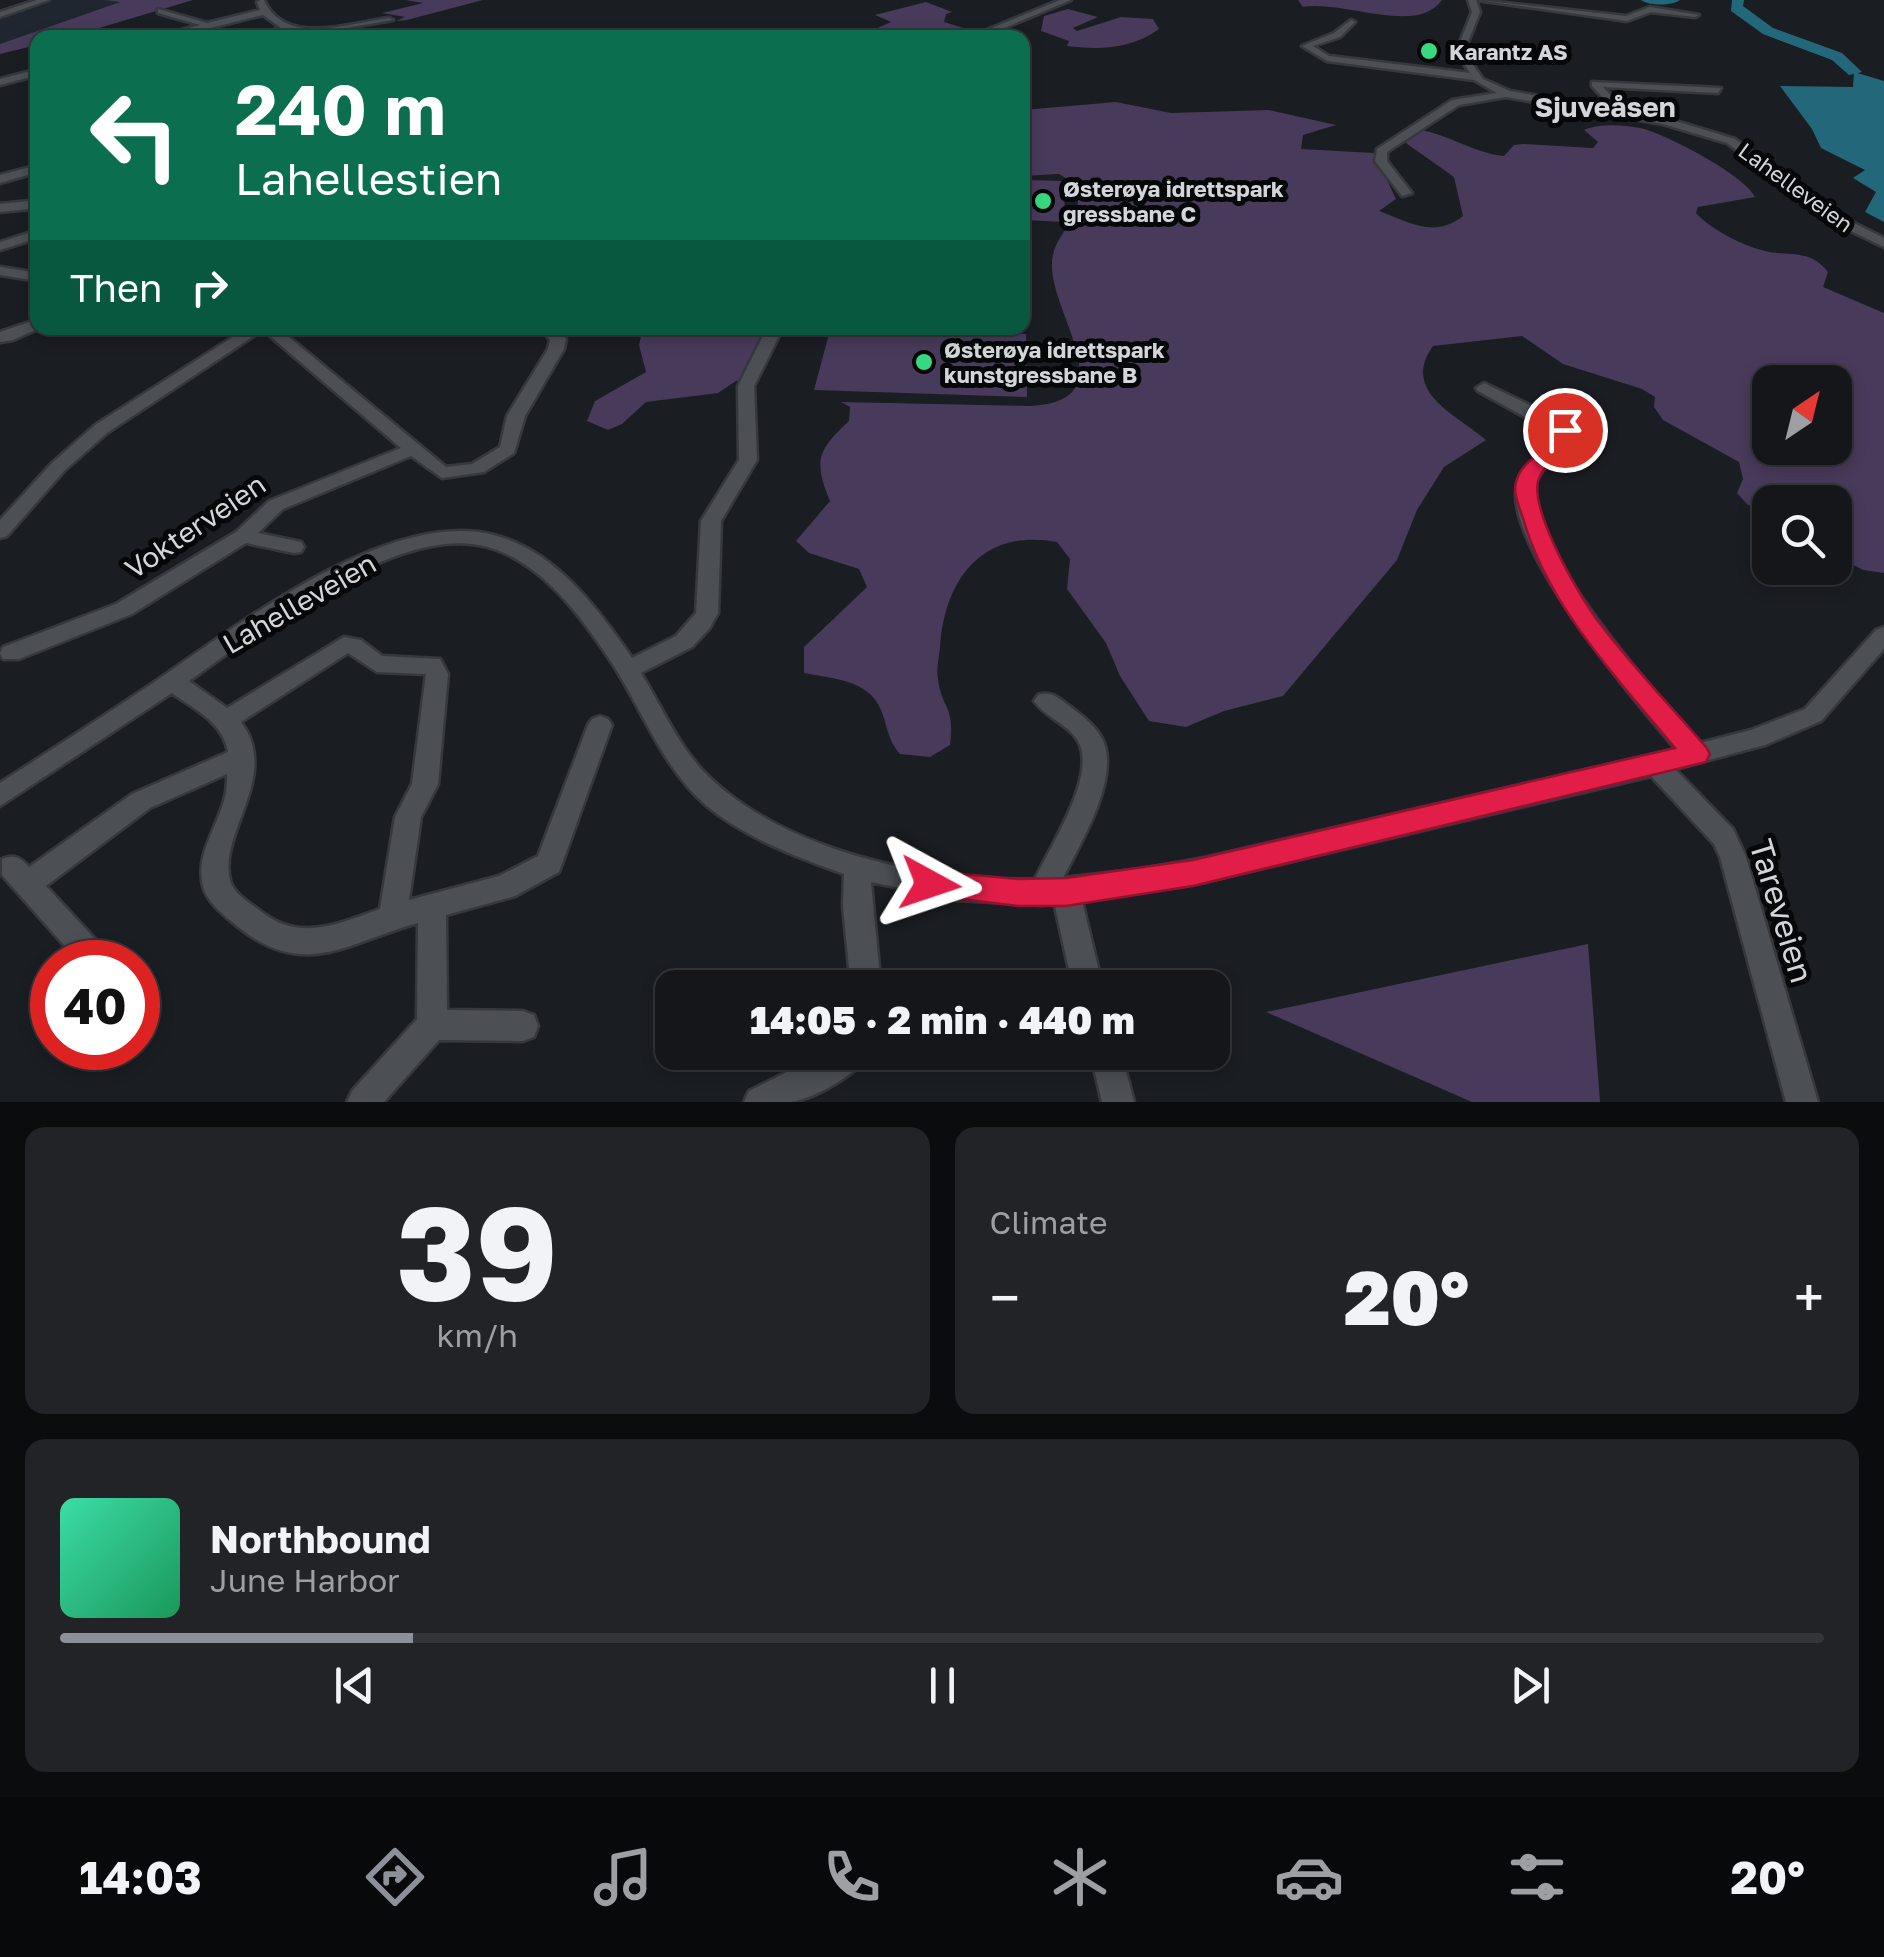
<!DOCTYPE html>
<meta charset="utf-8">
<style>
body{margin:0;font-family:"Golos Text",sans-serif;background:#212327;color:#f1f3f6;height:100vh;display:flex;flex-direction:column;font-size:38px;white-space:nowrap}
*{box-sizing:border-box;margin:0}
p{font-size:32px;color:#9d9fa2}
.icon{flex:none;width:55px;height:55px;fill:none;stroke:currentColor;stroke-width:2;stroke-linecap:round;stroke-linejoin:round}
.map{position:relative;height:1102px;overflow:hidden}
.side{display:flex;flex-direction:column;gap:25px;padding:25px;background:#0b0c0e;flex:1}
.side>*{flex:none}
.guide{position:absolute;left:30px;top:30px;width:1000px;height:305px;border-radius:20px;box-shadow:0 5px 15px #0003,0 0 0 2px #333539;background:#0b6e4f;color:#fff;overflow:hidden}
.needle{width:65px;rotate:35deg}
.buttons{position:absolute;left:1752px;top:365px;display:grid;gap:20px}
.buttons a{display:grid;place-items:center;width:100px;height:100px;border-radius:20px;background:#14161a;box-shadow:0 5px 15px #0003,0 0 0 2px #333539;font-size:50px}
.speed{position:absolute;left:30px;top:940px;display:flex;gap:20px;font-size:50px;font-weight:700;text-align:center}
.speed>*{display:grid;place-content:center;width:130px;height:130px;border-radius:50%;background:#14161a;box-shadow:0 5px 15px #0003,0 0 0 2px #333539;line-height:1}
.speed .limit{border:15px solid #d22;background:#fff;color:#111}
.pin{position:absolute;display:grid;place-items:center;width:85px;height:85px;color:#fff;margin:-42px;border:5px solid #fff;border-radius:50%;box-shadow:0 2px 10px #0007}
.me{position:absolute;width:110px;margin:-55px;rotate:95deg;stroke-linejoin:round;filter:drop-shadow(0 0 8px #0008)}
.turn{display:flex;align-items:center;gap:35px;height:210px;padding:0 40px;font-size:45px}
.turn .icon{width:130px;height:130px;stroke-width:2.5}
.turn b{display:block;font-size:70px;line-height:85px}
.then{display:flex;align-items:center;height:95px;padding:0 40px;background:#0003;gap:20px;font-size:38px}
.big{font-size:75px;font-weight:800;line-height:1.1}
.side .tile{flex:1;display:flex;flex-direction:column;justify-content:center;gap:15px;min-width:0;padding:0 35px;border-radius:20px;background:#212327}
.side .dial{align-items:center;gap:0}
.dial b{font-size:130px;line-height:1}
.song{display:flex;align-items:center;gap:30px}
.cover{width:120px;height:120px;border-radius:15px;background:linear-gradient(135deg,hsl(160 70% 55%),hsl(150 70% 35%))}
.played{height:10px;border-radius:5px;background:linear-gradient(90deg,#8c9099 20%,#333539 20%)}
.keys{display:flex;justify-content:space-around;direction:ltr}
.heat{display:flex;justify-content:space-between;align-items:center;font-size:55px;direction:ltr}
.side .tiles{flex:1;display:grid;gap:25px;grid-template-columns:1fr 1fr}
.tile:last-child{grid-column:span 2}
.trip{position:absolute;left:655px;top:970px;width:575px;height:100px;border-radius:20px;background:#14161a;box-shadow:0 5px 15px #0003,0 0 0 2px #333539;font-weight:800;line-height:100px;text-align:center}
.dock{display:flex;height:160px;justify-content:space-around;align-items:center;background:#08090a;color:#9d9fa2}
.dock .icon{width:70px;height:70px}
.dock .selected{color:#8c9099}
.dock b{font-size:45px;color:#f1f3f6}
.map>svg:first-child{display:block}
.built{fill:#20262f}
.green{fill:#483a5a;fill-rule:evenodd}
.water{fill:#23687a}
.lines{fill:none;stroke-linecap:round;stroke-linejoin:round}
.river{fill:#23687a;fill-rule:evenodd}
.minor-casing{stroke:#36383d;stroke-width:5}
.minor{fill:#4c5055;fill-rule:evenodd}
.route{fill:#e11d48;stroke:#92132f;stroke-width:2.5}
.poi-dot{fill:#38d880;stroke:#060709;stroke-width:4}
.labels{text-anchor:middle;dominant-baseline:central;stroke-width:10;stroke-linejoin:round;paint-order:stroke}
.far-poi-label{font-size:22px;font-weight:bold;fill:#d3d5d9;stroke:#060709;text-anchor:start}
.far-street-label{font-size:22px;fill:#d3d5d9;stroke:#060709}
.far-quarter-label{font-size:28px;font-weight:bold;fill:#d3d5d9;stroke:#060709}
.street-label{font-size:28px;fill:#d3d5d9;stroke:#060709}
.near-street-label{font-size:32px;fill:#d3d5d9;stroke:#060709}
</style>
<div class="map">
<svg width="1884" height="1102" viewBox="0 0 1884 1102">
<rect width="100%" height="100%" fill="#1a1d22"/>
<!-- built -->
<polygon class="built" points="28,0 104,0 123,1 0,44 0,11"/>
<!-- green -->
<g class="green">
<polygon points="104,0 193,0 69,37 38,38 37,45 0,54 0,44 120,2"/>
<polygon points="405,0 483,0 407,20 396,21 405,17 382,13 423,3"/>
<path d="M1298,0h144c-25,36 -99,0 -139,7z"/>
<polygon points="926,2 952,12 946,14 944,22 980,33 965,38 855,38 891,22 875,15"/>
<path d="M1068,9l30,8 -25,11 4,3 44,-14 32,2 6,10c-27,20 -60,21 -92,17l2,-5 -28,-10 3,-15z"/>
<path d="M1116,102l55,11 98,-3 67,15 -33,10 -2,14 73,4 22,46 -17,12c30,11 55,28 84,5l-9,-39 -51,-36 12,-12c32,4 58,24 89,27l10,-11 9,-1 70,4 5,-6 -14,-12c16,-7 39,-5 56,-2 24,5 105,47 115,69l-57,10 -2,6c16,18 56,38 81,40 22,2 36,0 51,19l-5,15 61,26v260l-21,-3 -28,-15v-53h-65v16l-23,-14 -10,-11 6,-14 -4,-17 -76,-42 -9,-13 1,-10 -13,-8 -79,-25 -41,-28 -89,10c-33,46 24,69 53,94l-42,27 -27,43 -20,50 -114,136 -59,15 -38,16 -37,-6 -29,-45 -14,-33 -39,-54 3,-30 -13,-17c-75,-14 -113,38 -117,106 -1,10 -4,22 -2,31 4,31 17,26 12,66l-20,12 -30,-3c-13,-15 -12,-27 -19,-44 -13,-31 -48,-31 -77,-37v-26l63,-60 -8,-18 -50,-16 -13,-12 34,-40c-17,-41 -12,-51 19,-80l1,-14 -9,-5 191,4c100,-6 9,-101 21,-151 6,-27 33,-37 23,-71l-17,-10 -36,2v-66zM1770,382h65v66h-65z"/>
<polygon points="1023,180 1064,181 1065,222 1023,220"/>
<polygon points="643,328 784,328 760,363 758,380 736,381 718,393 646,402 622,424 608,430 587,421 595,401 646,372 639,345"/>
<polygon points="830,330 1026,334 1027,397 814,390"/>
<polygon points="1588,944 1600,1102 1472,1102 1266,1012"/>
</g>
<!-- water -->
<polygon class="water" points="1854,72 1884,81 1884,222 1865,212 1876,192 1853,178 1865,170 1821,148 1812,129 1780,86 1853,87"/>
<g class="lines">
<!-- river -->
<g class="river">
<path d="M1641,0h39c-8,6 -31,6 -39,0z"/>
<polygon points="1732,0 1744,0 1743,6 1773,28 1842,53 1862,72 1849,75 1832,60 1763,34 1731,11"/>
</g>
<defs>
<g id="minor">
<polygon points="37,0 49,0 0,17 0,12"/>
<path d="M260,0h4c21,47 85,23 125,18l4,2 -82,14 5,4 -27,-6 -45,6 37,-10 -18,-13 -94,23h-17l48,-13 -42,-12v-4l49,14 53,-13 -3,-8z"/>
<polygon points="1060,0 1071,0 980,38 967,38"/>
<polygon points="1468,0 1476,0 1480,12 1464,52 1483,79 1510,91 1613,109 1592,86 1592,82 1721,88 1718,93 1603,87 1626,111 1669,119 1735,139 1838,215 1884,238 1884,247 1830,221 1727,143 1663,124 1506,97 1459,105 1387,152 1387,161 1412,193 1402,196 1375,161 1377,149 1452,100 1497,93 1474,80 1327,61 1302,46 1334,33 1351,20 1355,22 1340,37 1313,46 1329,56 1470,73 1456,52 1472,12"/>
<polygon points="1477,0 1626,16 1650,7 1699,15 1695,17 1651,12 1627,21"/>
<polygon points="38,69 38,75 0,85 0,79"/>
<polygon points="38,165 38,172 0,183 0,175"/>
<polygon points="38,200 38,208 0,212 0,204"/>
<polygon points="38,230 38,238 0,250 0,242"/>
<polygon points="0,267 38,273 38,281 0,275"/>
<polygon points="38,319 38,328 40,328 13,340 0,342 0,332"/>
<polygon points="247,328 278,328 446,467 472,464 500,447 507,416 548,349 550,340 540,328 555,328 566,339 564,349 525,416 514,453 484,472 442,478 411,456 283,509 258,533 301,542 304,547 301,552 294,553 246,543 132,614 19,659 3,659 0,653 3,647 116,604 236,532 269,501 401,448 263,330 107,433 64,471 7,536 0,538 0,520 52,463 95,425"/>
<path d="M767,328h16l-29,58 3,74 -36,61 -3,92 -9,16 -17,18 -51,26c21,34 37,73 66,102 77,76 223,108 328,104 15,-32 59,-99 45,-134 -8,-20 -35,-27 -46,-44l4,-6c14,-5 23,5 34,13 13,10 26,20 32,35 14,39 -24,101 -41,135l79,-9 62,-11 472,-109c-38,-44 -179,-210 -158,-268 7,-20 28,-30 46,-39l-1,-4 -85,-47 -2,-3 8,-5 87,42 10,12 -2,11c-14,7 -36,15 -42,32 -23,57 125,221 163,263l51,-13 54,-21 71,-79 8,-3v22l-63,72 -56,24 -90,24 58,60 13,28 72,245h-32l-66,-245 -6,-13 -63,-68 -447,106 -122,19 21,87h-30l-19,-86 -12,3 -85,-5 -86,-18 10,106h-30l-8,-82 1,-32c-47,-17 -96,-35 -136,-67 -45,-38 -65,-96 -96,-144 -31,-47 -74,-107 -133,-118 -87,-17 -222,88 -290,136l38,27 117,-71 17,3 21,16 58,3 8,15 -10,110 -17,33 -12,83 90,-24 39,-20 50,-131 4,-6 8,-3 8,3 4,6 -53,147 -44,24 -69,19 1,95 76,1 11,4 4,11 -4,11 -11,4 -84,-1 -55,62h-37l5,-11 65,-72 1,-96c-70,19 -113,58 -181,3 -12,-10 -30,-23 -34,-40 -8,-32 15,-59 22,-89 2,-7 2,-16 2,-23l-77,34 -104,78 61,66 4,10h-32l-77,-87v-16c13,-5 19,-1 27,8l103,-73 96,-42c-5,-30 -33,-42 -56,-59l-172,113v-23c51,-33 102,-66 153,-100 82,-56 221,-164 325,-151 70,9 117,72 154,126l44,-22 20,-23 5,-92 38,-61 -1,-74zM348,653l29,19 49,2 -14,110 -17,33 -15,92c-40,14 -79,33 -117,4 -11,-9 -30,-19 -33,-33 -12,-48 51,-104 11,-158z"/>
<path d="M827,1052h42c-8,21 -56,47 -78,50 -15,0 -32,0 -47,0l5,-11z"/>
<polygon points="1090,1052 1121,1052 1134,1102 1102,1102"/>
</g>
</defs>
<!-- minor casing -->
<use href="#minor" class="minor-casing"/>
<!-- minor -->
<use href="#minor" class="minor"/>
</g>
<!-- route -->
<path class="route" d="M1565,424l7,1 11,19c-12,12 -35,15 -43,32 -15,27 38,117 55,141 33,45 74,87 111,130l4,7 -4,8 -513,124 -127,20h-48l-99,-12 -4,-10 4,-9 11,-4 88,8 48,-1 127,-18 482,-112c-57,-69 -127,-141 -152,-230 -3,-8 -8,-20 -8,-29 1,-25 27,-38 46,-48l-6,-11z"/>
<!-- markers -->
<g class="poi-dot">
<circle cx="1429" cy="51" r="10"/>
<circle cx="1043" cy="201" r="10"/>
<circle cx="924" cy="362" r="10"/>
</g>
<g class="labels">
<!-- far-poi labels -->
<g class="far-poi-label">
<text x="1449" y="51">Karantz AS</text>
<text x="1063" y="188">Østerøya idrettspark<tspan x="1063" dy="25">gressbane C</tspan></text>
<text x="944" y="349">Østerøya idrettspark<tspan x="944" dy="25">kunstgressbane B</tspan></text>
</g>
<!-- far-street labels -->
<g class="far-street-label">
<text transform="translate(1796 187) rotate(36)">Lahelleveien</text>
</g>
<!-- far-quarter labels -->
<g class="far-quarter-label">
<text x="1605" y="106">Sjuveåsen</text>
</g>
<!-- street labels -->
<g class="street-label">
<text transform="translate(195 526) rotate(-34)">Vokterveien</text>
<text transform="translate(299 603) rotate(-30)">Lahelleveien</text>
</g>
<!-- near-street labels -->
<g class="near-street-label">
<text transform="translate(1782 911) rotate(73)">Tareveien</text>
</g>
</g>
</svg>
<div class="buttons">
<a><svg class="needle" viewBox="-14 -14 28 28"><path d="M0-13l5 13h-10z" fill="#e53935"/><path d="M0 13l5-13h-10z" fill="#9d9fa2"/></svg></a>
<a><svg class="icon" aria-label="search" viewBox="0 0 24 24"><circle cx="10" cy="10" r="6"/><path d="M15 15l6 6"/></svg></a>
</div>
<div class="speed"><div class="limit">40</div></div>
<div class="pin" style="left:1565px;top:430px;background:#d93025"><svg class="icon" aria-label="arrive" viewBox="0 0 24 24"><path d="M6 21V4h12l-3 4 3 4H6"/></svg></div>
<svg class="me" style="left:930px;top:884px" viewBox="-20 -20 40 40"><path d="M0-17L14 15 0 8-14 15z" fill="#e11d48" stroke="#fff" stroke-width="4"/></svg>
<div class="trip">14:05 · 2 min · 440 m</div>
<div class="guide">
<div class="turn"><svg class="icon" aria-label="left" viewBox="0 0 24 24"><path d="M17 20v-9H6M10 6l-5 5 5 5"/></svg><div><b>240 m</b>Lahellestien</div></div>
<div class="then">Then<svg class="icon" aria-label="right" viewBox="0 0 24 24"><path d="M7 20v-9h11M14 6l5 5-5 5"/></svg></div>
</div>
</div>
<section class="side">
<div class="tiles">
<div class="tile dial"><b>39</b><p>km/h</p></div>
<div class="tile"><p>Climate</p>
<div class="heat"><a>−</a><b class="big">20°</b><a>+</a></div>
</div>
<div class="tile">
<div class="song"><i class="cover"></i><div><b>Northbound</b><p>June Harbor</p></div></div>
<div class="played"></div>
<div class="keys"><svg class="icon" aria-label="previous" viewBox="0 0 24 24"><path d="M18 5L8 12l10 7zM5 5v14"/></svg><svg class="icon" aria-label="pause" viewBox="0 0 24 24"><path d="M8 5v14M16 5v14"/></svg><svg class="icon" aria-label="next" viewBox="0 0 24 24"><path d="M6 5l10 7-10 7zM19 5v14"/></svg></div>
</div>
</div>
</section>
<nav class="dock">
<b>14:03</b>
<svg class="icon selected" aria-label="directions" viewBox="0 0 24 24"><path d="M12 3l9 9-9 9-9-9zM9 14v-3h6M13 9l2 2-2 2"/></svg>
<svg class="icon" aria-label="music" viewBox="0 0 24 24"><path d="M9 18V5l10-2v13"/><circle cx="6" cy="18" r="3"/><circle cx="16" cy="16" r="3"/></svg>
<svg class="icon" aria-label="phone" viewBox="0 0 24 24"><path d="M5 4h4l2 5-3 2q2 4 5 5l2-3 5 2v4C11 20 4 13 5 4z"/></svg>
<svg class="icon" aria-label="climate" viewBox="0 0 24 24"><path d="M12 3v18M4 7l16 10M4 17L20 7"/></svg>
<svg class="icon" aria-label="car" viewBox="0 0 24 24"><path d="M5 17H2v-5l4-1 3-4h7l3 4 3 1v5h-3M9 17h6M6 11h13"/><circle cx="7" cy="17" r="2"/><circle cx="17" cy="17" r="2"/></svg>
<svg class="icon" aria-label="filters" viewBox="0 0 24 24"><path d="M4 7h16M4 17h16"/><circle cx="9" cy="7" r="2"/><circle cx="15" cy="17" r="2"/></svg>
<b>20°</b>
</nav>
